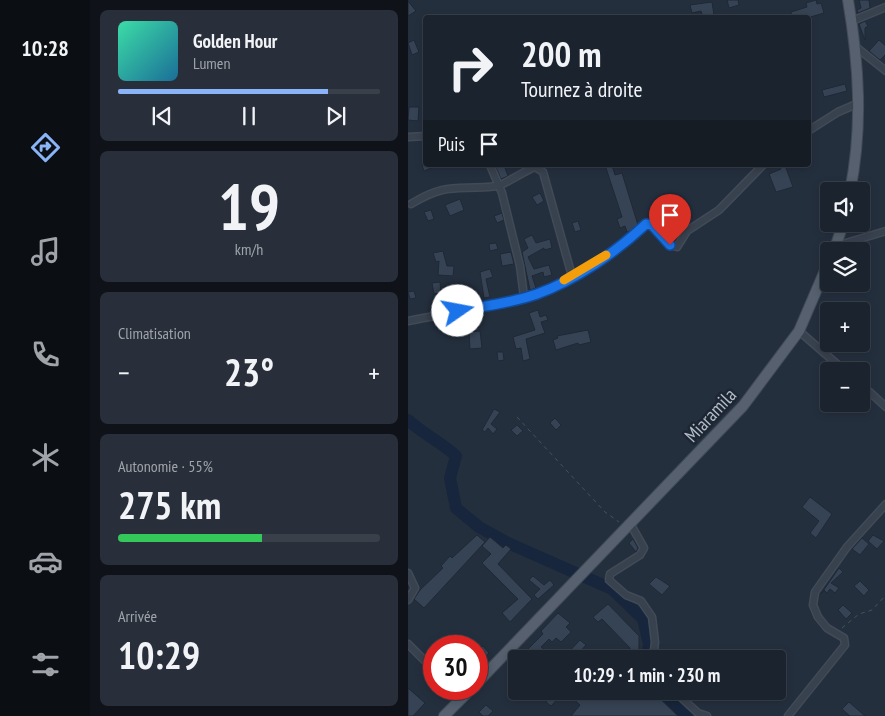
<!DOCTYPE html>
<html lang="fr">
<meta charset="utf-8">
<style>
body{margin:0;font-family:"PT Sans Narrow",sans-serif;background:#282f3a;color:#f1f3f6;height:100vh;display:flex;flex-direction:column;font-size:19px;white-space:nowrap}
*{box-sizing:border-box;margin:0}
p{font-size:16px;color:#a0a4aa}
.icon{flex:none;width:28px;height:28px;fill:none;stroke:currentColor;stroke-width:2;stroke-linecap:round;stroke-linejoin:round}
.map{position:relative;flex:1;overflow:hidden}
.sheet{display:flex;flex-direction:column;gap:10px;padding:10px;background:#0f1319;width:318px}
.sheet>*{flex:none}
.guide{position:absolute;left:15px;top:15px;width:388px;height:152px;border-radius:5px;box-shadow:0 2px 8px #0003,0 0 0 1px #39404a;background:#1b232e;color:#f1f3f6;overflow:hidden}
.controls{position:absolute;left:412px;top:182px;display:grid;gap:10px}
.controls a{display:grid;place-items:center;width:50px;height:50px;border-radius:5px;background:#1b232e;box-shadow:0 2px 8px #0003,0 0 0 1px #39404a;font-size:25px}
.speed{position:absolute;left:15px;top:635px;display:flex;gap:10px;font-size:25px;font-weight:700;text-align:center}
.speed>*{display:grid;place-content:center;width:65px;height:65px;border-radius:50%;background:#1b232e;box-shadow:0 2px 8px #0003,0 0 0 1px #39404a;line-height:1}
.speed .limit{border:8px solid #d22;background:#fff;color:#111}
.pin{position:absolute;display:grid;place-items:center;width:42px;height:42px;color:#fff;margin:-51px -21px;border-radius:50% 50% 50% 0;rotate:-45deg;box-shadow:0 0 5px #0007}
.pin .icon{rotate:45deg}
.me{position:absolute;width:55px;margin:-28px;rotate:78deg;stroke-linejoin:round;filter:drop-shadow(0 0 4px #0008)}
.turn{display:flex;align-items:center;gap:18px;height:105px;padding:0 15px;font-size:22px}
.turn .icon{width:65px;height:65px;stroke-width:2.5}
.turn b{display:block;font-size:35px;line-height:42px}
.then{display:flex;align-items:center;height:48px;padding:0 15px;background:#0003;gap:10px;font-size:19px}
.big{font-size:38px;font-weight:700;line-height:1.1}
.sheet .card{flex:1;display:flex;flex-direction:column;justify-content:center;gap:8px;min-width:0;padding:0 18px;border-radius:8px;background:#282f3a}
.sheet .dial{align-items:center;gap:0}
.dial b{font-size:65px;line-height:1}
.song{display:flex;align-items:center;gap:15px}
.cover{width:60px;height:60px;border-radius:8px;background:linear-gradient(135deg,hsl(160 70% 55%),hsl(200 70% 35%))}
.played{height:5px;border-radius:2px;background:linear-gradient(90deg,#8ab4f8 80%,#39404a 80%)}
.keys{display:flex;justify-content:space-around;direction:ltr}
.heat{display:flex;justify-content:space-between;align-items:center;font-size:28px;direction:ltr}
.charge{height:8px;border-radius:4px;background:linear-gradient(90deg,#34c759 55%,#39404a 0)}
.trip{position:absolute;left:100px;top:650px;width:278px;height:50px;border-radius:5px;background:#1b232e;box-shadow:0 2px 8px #0003,0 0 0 1px #39404a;font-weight:700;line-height:50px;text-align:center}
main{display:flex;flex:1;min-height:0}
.tabs{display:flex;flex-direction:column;width:90px;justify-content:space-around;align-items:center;background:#0b0e12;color:#a0a4aa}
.tabs .icon{width:35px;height:35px}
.tabs .active{color:#8ab4f8}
.tabs b{font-size:22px;color:#f1f3f6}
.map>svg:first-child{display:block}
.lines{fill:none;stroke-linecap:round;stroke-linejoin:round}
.river{stroke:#17263c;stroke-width:12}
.building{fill:#364354;stroke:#1f2835}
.minor-casing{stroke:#414a57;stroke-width:9}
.primary-casing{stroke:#414a57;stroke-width:12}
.path{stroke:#3f5557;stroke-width:1;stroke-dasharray:4 4;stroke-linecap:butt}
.minor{stroke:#38414e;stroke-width:6}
.primary{stroke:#56606e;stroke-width:10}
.route-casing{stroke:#114b97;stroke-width:12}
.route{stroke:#1a73e8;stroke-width:9}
.slow{stroke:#f59e0b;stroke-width:9}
.labels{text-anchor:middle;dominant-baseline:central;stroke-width:5;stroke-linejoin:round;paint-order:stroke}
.street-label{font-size:19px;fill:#b4bcc9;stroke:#1d2633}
</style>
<main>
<nav class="tabs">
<b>10:28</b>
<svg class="icon active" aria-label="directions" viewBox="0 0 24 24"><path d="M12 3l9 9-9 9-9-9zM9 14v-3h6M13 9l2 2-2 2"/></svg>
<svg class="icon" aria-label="music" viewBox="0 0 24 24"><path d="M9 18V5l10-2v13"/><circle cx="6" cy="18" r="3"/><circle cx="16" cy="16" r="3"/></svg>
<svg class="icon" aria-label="phone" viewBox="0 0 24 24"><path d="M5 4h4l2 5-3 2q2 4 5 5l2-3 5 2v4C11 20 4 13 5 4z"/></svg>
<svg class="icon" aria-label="climate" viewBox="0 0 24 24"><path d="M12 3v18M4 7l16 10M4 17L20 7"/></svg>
<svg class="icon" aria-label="car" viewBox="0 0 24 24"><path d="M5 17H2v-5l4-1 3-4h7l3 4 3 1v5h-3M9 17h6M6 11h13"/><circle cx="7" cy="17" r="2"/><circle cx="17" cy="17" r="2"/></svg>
<svg class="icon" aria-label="filters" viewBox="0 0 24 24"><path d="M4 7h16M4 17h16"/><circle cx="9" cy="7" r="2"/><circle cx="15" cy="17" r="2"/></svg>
</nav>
<section class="sheet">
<div class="card">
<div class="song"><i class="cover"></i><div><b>Golden Hour</b><p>Lumen</p></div></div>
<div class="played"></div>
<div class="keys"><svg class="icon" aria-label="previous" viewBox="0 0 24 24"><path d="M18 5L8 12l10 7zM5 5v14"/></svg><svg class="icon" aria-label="pause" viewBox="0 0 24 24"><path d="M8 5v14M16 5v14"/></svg><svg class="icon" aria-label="next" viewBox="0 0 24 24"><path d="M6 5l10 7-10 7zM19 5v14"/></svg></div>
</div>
<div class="card dial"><b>19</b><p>km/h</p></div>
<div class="card"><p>Climatisation</p>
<div class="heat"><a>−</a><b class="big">23°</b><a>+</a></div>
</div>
<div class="card"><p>Autonomie · 55%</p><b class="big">275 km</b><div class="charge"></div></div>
<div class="card"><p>Arrivée</p><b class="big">10:29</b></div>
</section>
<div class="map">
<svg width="478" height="716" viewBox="0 0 478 716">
<rect width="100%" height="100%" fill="#242f3e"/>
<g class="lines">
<!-- river -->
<g class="river">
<path d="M0,420c15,14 33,22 48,36l-6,22 6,30 23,19 29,16 104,46 31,30 6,25 -2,15"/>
<polyline points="253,691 279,716"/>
</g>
</g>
<!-- building -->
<g class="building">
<polygon points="319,0 330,0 331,5 321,8"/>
<polygon points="408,0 409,4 413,3 416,13 399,18 384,18 383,12 399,7 398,3"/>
<polygon points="451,0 461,0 462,8 450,13 449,10 453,8"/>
<polygon points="0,1 8,11 0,16"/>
<polygon points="304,2 306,15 295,18 293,11 284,13 282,5"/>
<polygon points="457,21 460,26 457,28 457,40 451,24"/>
<polygon points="6,40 11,52 4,55 0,43"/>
<polygon points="471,40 478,46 478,54 472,60 461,51"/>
<polygon points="437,84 439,91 416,97 414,90"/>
<polygon points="1,107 11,107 10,121 0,120"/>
<polygon points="14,165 30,165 16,171"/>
<polygon points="87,165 96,165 100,176 93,179"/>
<polygon points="197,165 204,165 207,175 214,173 230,225 224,230 219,232 217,226 212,228 209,219 214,217"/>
<polygon points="371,165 377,165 385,187 368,192 361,174 373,169"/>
<polygon points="132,193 136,201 129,205 124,197"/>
<polygon points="52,199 56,210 42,216 37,205"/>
<polygon points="23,210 26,219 20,221 16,212"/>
<polygon points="94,213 96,220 89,223 86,216"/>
<polygon points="170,221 173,230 167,232 164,223"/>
<polygon points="124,235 128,243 142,239 144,248 136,250 136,248 120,257 126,269 141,265 144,275 136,277 135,272 124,276 128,288 122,290 114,252 120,248 116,239"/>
<polygon points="88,243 90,249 82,251 81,244"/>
<polygon points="35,251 39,266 46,266 45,276 30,275 31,261 28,262 25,253"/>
<polygon points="103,252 106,264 94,266 92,254"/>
<polygon points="82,269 85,277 78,279 82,297 76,298 72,272"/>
<polygon points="32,282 33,293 26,294 24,283"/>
<polygon points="6,291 8,298 2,299 0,292"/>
<polygon points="130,310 132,317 138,315 140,320 133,322 137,333 118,339 122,359 115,361 113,348 108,349 105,337 127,330 121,313"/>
<polygon points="180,330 183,342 171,345 170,343 148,350 145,340 150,338 149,336"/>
<polygon points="72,331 74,348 62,349 61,332"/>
<polygon points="89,352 95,352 96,360 90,361"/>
<polygon points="86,409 92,412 83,424 89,429 85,434 80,428 77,432 74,430"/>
<polygon points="147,418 153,425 148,430 142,423"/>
<polygon points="109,425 115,431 109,436 103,430"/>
<polygon points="402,497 424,514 408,538 402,533 411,521 394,507"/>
<polygon points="69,535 77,542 16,608 6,599 12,590 35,568 33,566 42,556 44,558"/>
<polygon points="465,535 476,541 469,549 460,541"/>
<polygon points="82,537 95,548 98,545 103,549 90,564 124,599 102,622 94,613 110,599 74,563 83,554 74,546"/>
<polygon points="454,538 461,544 452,555 444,549"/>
<polygon points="225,539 230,548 228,552 221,543"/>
<polygon points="431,568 435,572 423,583 431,588 427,593 422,589 419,593 416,590 413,594"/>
<polygon points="125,576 136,585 142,580 146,585 130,599 126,595 132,589 121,580"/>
<polygon points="248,577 262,586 254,595 241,584"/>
<polygon points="452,581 461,590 456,596 446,586"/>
<polygon points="200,604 231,636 231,659 221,659 222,648 194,619 190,622 185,617"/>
<polygon points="435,605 444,613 438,619 430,610"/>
<polygon points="150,613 162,623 158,627 163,632 153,642 148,638 144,642 141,639 133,647 145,659 131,659 120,649 135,634 133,631"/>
<polygon points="172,640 178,645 165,659 154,659"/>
<polygon points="75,646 81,653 69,666 69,652"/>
<polygon points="0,688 17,703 5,716 0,716"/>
<polygon points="148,691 157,691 143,706 138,702"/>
<polygon points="157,691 198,691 203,695 207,691 244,691 270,716 163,716 172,705"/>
<polygon points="441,702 457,716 442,716 434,709"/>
<polygon points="78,705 85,711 80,716 75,716 71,712"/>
</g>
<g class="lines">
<defs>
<g id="minor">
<polyline points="444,21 478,7"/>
<polyline points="448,47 478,71"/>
<polyline points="400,131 430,112 451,103"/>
<polyline points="0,137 18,136"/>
<polyline points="82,165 94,193 112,266 116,297"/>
<path d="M3,204c37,-23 47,-13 86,-18 5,0 29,-16 38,-19l8,5 29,104"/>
<polyline points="428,246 478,231"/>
<path d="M0,321c40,-8 91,-14 128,-27 37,-13 82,-44 110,-70l7,1 17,20 7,2 10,-16 32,-21 44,-45"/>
<polyline points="391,331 437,371"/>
<polyline points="454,385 478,407"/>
<polyline points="223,525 236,548 232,555 202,574 201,580 218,595 233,601 244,617 247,642 245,659"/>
<polyline points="0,573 7,588 0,600"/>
<polyline points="0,644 26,670"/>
<polyline points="45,689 55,698"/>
<polyline points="266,691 290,713 299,716"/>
<polyline points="380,716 437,645 436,638 419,628 410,617 405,605 407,592 439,547 478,504"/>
</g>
<g id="primary">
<path d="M440,0c11,64 15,127 2,191"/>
<polyline points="426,251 435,224"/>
<polyline points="69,683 335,406 391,331 421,261"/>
<polyline points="36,716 63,689"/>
</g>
</defs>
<!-- minor casing -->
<use href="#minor" class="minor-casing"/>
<!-- primary casing -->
<use href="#primary" class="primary-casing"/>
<!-- path -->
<g class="path">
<polyline points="109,417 197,512 211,522"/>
<polyline points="477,561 478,562"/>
<polyline points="434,628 451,614 464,610 478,595"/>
</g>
<!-- minor -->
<use href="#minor" class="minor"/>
<!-- primary -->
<use href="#primary" class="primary"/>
</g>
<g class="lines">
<defs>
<path id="route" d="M50,311c26,-5 54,-8 79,-17 39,-14 79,-42 109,-70l6,1 18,20"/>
</defs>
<!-- route casing -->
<use href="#route" class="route-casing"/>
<!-- route -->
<use href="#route" class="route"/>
<!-- slow -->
<polyline class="slow" points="156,280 198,255"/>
</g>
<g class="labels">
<!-- street labels -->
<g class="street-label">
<text transform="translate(302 415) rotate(-47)">Miaramila</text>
</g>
</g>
</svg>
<div class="controls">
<a><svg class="icon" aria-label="sound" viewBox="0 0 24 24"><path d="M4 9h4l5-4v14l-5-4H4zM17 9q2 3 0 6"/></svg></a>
<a><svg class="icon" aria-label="layers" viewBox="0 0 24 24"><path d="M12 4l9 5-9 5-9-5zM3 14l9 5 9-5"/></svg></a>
<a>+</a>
<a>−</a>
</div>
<div class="speed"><div class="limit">30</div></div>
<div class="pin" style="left:262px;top:245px;background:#d93025"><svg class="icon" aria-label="arrive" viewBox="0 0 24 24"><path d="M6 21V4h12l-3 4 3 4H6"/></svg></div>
<svg class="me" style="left:50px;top:311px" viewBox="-20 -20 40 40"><circle r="19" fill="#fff"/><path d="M0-13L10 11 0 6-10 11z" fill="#1a73e8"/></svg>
<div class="trip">10:29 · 1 min · 230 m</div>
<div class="guide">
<div class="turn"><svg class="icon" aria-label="right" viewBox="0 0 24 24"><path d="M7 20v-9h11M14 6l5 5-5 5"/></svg><div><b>200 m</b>Tournez à droite</div></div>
<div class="then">Puis<svg class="icon" aria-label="arrive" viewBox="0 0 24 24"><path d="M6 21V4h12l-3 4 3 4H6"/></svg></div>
</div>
</div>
</main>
